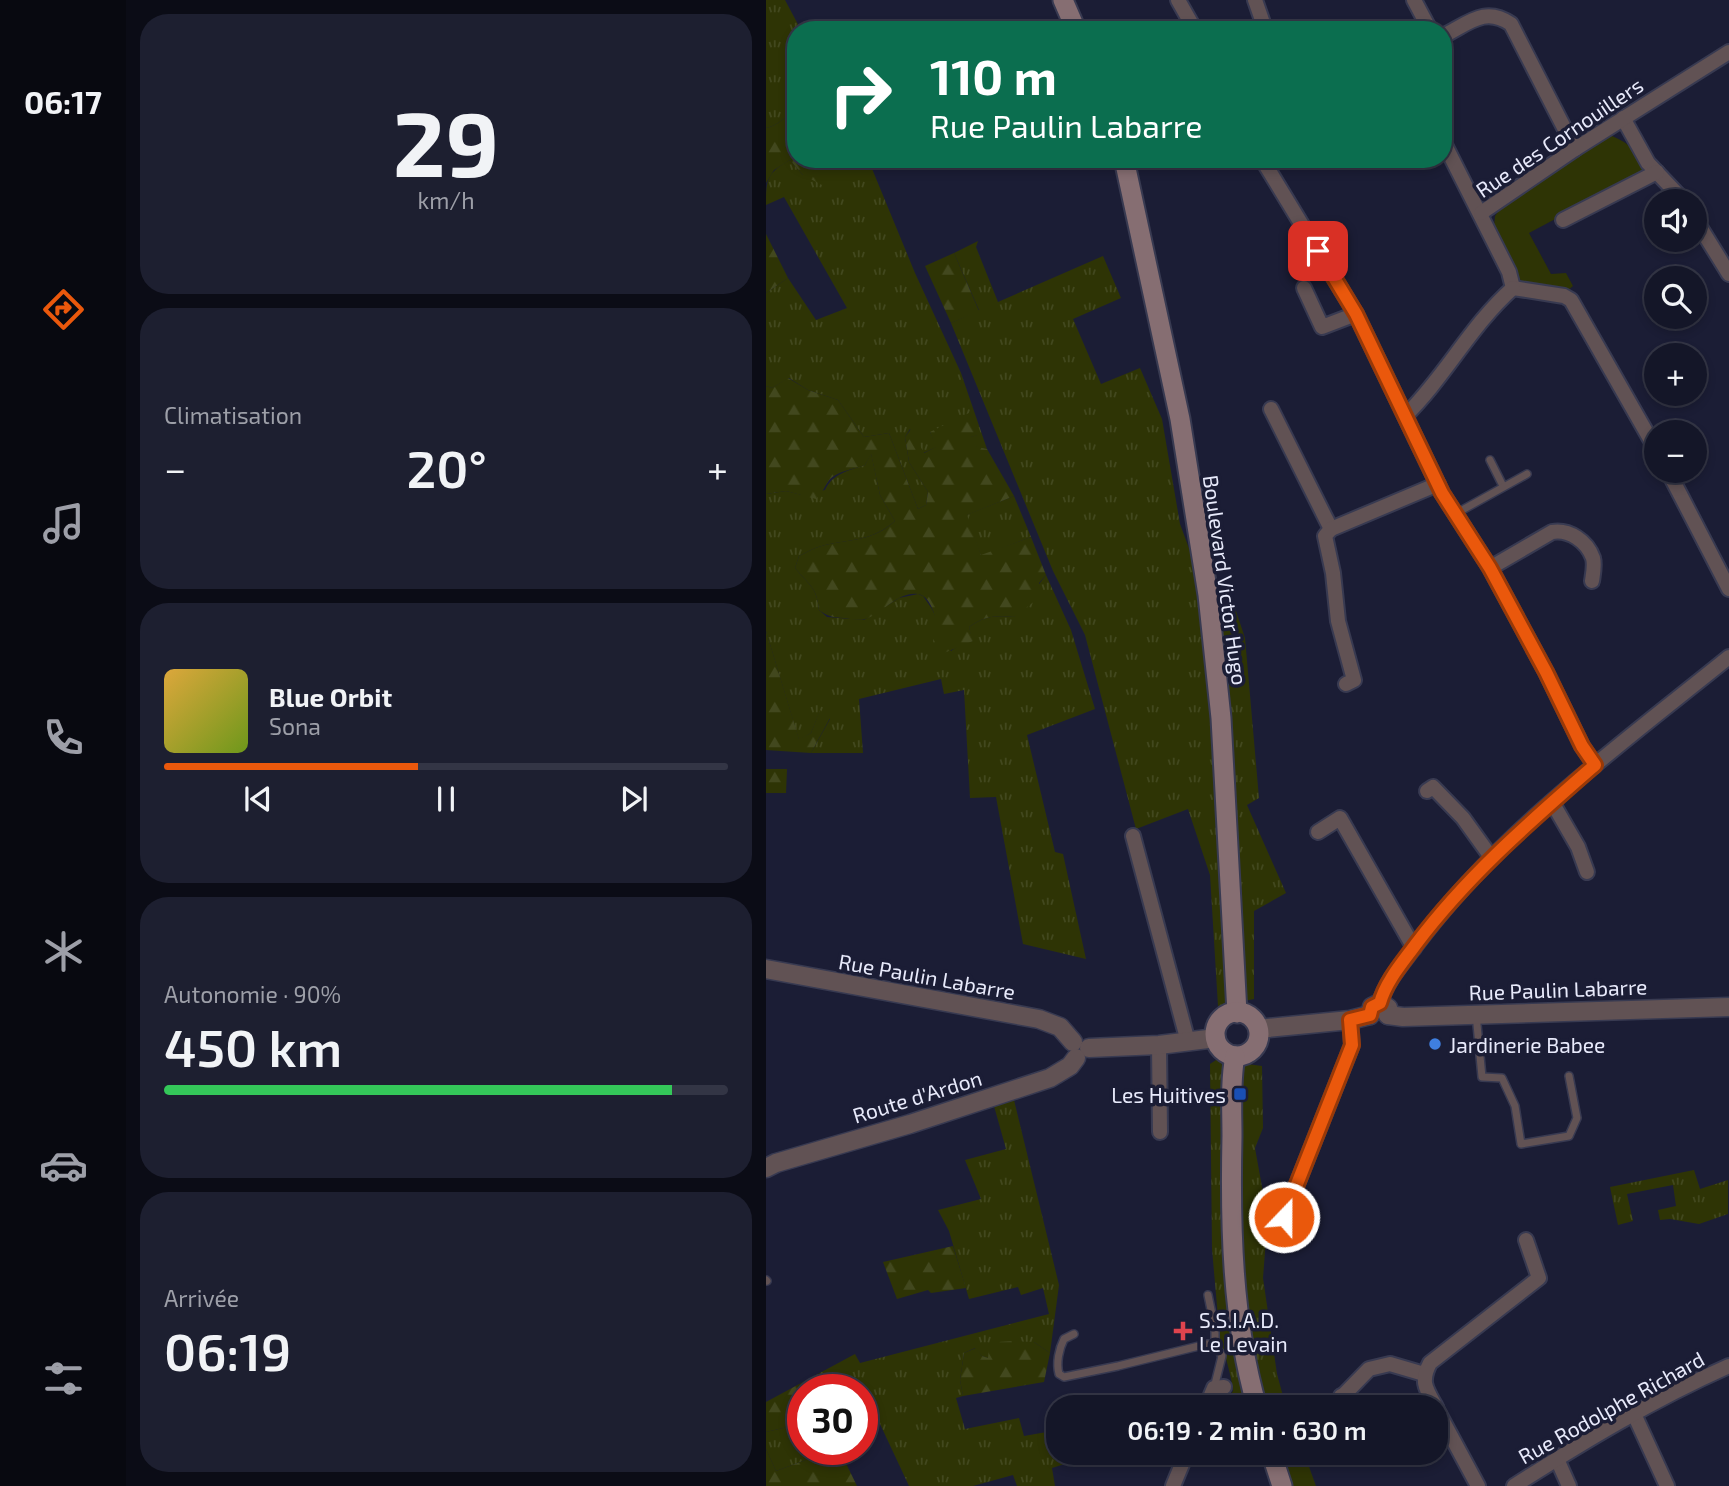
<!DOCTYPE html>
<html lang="fr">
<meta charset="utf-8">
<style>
body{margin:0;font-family:"Exo 2",sans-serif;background:#1d1f30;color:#f1f3f6;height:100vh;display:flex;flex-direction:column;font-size:26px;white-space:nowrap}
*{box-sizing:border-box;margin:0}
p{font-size:23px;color:#9d9fa8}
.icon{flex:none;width:38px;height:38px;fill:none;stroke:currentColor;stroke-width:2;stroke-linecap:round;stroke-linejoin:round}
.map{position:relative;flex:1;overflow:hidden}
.side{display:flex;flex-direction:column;gap:14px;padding:14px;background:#0b0c16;width:640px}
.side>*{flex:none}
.banner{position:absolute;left:21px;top:21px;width:665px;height:147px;border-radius:28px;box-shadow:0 4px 10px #0003,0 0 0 2px #333545;background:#0b6e4f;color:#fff;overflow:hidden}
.tools{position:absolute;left:878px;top:189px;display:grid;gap:14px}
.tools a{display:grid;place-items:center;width:63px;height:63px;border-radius:50%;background:#141628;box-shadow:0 4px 10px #0003,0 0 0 2px #333545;font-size:35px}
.speed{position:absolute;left:21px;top:1374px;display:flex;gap:14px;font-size:35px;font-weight:700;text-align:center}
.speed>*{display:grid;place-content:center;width:91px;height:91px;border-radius:50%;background:#141628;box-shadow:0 4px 10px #0003,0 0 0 2px #333545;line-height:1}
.speed .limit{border:10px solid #d22;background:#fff;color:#111}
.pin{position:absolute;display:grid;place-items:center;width:60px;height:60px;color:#fff;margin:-30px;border-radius:14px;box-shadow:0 4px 10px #0006}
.me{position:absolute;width:77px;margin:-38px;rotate:22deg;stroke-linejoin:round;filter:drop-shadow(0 0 5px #0008)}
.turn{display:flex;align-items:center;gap:24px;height:147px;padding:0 28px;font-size:32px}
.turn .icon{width:91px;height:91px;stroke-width:2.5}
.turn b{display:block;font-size:49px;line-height:60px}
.big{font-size:52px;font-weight:600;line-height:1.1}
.side .card{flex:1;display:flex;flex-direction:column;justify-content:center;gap:10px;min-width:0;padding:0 24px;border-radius:28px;background:#1d1f30}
.side .dial{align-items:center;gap:0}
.dial b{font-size:91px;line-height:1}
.song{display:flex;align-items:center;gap:21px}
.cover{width:84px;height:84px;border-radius:10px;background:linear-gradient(135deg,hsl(40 70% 55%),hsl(80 70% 35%))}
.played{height:7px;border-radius:4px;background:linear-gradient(90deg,#ea580c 45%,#333545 45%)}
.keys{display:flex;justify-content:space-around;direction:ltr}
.heat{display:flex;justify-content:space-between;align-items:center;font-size:38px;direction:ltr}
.charge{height:10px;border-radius:5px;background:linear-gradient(90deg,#34c759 90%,#333545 0)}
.trip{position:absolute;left:280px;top:1395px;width:402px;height:70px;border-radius:28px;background:#141628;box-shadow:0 4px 10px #0003,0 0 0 2px #333545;font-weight:600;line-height:70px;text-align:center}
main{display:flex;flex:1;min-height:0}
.dock{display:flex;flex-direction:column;width:126px;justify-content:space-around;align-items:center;background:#080910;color:#9d9fa8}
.dock .icon{width:49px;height:49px}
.dock .active{color:#ea580c}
.dock b{font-size:32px;color:#f1f3f6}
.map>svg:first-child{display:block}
.grass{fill:url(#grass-tufts)}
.forest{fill:url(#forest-firs)}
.green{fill:#2e3405}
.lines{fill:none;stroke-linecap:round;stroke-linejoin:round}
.service-casing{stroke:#383a51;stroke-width:10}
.minor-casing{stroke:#383a51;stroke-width:18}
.tertiary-casing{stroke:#383a51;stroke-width:21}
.secondary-casing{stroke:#383a51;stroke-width:23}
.service{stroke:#615254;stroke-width:7}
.minor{stroke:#615254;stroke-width:14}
.tertiary{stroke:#615254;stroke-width:18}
.secondary{stroke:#866e72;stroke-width:19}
.route-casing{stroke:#983908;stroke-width:18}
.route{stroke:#ea580c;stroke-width:12}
.shop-dot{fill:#3f7fe0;stroke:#1b1d35;stroke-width:2.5}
.transit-dot{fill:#1a4fb4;stroke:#1b1d35;stroke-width:2.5}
.health-dot{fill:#e0444e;stroke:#1b1d35;stroke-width:2.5}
.labels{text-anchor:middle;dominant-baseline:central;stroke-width:7;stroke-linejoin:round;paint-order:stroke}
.street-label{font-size:21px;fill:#e8eafb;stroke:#1b1d35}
.poi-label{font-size:21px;fill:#e8eafb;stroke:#1b1d35;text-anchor:start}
</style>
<main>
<nav class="dock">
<b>06:17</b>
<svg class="icon active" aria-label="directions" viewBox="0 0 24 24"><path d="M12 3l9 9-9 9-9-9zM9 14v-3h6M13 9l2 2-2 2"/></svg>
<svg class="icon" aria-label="music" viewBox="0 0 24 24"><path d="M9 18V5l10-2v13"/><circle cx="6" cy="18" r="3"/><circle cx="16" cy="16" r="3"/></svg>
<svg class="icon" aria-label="phone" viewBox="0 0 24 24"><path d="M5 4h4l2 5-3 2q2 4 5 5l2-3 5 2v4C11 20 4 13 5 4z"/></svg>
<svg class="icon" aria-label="climate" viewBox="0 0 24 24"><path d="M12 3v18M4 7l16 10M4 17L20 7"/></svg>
<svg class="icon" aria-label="car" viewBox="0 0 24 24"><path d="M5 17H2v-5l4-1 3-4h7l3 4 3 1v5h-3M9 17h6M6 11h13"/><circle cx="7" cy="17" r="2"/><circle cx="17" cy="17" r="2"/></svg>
<svg class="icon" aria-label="filters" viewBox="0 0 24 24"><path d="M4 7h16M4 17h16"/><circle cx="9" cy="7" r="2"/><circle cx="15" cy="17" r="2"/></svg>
</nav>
<section class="side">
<div class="card dial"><b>29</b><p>km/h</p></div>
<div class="card"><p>Climatisation</p>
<div class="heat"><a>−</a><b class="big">20°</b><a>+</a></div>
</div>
<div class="card">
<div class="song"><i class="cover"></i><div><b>Blue Orbit</b><p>Sona</p></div></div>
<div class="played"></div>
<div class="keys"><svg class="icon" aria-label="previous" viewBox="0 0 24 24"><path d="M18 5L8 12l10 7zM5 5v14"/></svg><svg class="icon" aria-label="pause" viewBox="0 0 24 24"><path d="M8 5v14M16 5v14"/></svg><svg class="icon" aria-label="next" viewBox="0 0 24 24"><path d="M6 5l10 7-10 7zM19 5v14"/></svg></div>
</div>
<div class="card"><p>Autonomie · 90%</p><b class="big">450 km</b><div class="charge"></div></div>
<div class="card"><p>Arrivée</p><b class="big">06:19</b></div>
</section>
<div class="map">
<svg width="963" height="1486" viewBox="0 0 963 1486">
<defs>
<pattern id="grass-tufts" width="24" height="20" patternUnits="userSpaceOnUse" patternTransform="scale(1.75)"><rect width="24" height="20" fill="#2e3405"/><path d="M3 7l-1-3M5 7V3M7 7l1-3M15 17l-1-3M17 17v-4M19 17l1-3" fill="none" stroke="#42481e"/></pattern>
<pattern id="forest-firs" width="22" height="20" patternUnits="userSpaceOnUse" patternTransform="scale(1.75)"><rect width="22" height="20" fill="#2e3405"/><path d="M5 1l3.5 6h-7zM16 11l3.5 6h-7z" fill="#42481e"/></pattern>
</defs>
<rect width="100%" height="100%" fill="#1b1d35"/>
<!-- grass -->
<g class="grass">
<path d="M0,0h19l16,30h-5v73c-5,11 -18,23 -30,25z"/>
<path d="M80,159h22l47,114 46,100 26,76 -10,-1 -7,-11 7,-2 -47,-3 7,15 -14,6 -13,-24 -5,8 4,25 19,30 -2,13 -8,4 -29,-76 -25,4 -26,-37 -30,-10 -19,-12 -17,10 -6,-2v-93l22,-15 28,42 31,-12 -63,-111 -18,8c0,-26 1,-32 24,-45l13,15 44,-9z"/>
<polygon points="212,241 210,247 232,302 337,256 355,298 307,319 335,384 374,368 396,419 414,524 441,597 470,611 479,638 493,798 481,805 520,893 488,911 488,999 452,1006 444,875 422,809 370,829 319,635 287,571 185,323 213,310 188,253"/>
<path d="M105,453l9,42 15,26c-23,20 -42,18 -70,24 -9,2 -18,7 -26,11l-4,12c14,17 22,19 24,42l8,7 37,3 35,-22 19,-4 5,2 9,13 5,11v14l14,17 10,-7 11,-3 -3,-14c15,-11 27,-12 45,-10l32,-42 25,55 24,79 -68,26 28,117 8,2 23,105 -63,-15 -27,-147 -26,1 -6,-108 -20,4 -3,-15 -82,20 4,54h-52l19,-34 -10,-8 -9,22 -12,7 -33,-109v-137l20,-3 16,4 23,-5c8,-17 23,-19 40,-25z"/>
<polygon points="248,496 265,537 215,556 200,515"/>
<path d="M453,1058l7,17 26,332 -37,-1 -1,-3c6,-4 16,-5 19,-12 1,-4 -10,-46 -13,-51l-8,-91 -2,-185z"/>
<polygon points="481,1064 496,1066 497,1128 489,1148 498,1198 490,1216 491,1225 500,1239 497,1278 511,1374 520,1407 496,1407 473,1269 475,1071"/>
<polygon points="248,1100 293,1285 284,1353 268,1342 222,1358 216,1356 209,1348 198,1353 194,1380 197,1396 190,1398 199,1429 253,1418 258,1436 292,1430 292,1452 303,1453 305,1462 286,1468 289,1486 251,1486 247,1475 207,1486 143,1486 107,1409 96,1415 96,1390 40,1389 37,1382 89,1354 94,1363 283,1314 277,1288 255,1295 252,1287 203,1299 183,1231 172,1210 215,1199 199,1160 240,1149 228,1106"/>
<polygon points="928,1170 934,1189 962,1180 962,1214 933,1224 904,1219 894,1220 892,1210 910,1206 907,1185 861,1194 867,1221 852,1225 844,1187"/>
<polygon points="34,1424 37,1427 37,1449 54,1449 53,1457 45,1458 10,1471 0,1449 0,1432"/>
<polygon points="511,1453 538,1453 550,1486 522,1486"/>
</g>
<!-- forest -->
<g class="forest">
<path d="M30,103v56h50l1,7 -25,19 -19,-10 -13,-15 -16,10 -8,13v-55c12,-2 25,-14 30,-25z"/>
<polygon points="0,234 22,278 0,293"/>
<polygon points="188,253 213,311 185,323 159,266"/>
<path d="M22,378l20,12 30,10 26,37 25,-4 29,76 8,-4 2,-13 -19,-30 -4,-25 6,-8 13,24 12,-6 -6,-15 39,-19 9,22 -7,2 6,10 10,2 27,47 -47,19 14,40 50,-18 15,38 -7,8 1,14 -26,20c-18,-2 -30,-1 -45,10l4,14 -29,12 -10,-4 -1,-9c8,-11 0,-44 -15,-46 -21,-3 -35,20 -53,25 -5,2 -15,0 -21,-1 -11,-1 -16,-1 -25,-8 -2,-23 -10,-25 -24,-42l4,-12c8,-4 17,-9 26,-11 27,-6 48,-4 70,-24l-15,-26 -9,-41 -6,11c-10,4 -27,6 -35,14 -5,6 -6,12 -14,20l-30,-8 -20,3v-108l6,2z"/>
<polygon points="0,631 33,739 45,733 54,710 64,718 45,753 0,750"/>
<polygon points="0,769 21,769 20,793 0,793"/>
<polygon points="187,1246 200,1288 165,1293 162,1290 131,1299 117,1262"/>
<polygon points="247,1341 268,1342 284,1353 278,1382 197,1396 194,1380 198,1353 210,1348 216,1356 222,1358 223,1348 232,1342"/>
<polygon points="37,1382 40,1389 37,1390 37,1427 34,1424 0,1432 0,1402"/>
<polygon points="0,1449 10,1471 45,1458 53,1457 54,1449 73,1449 91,1486 0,1486"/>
</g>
<!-- green -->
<path class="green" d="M846,136c19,8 22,14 32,32l-6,7 -109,58 22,41 15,-1 7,13 -7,6 -44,-9 -28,-56 1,-11 5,-7 105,-71z"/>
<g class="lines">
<defs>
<g id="service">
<polyline points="724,460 737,486"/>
<polyline points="689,514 761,474"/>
<polyline points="710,1014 716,1077 736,1078 749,1106 755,1144 803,1136 811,1118 803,1076"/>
<polyline points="0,1280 1,1281"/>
<path d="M308,1334l-10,5c-5,10 -8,24 -5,35l5,3 54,-11 89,-22 8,1v-16l-7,-34"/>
<polyline points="448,1388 456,1356 449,1345"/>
</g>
<g id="minor">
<polyline points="412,0 429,30"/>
<polyline points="489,0 497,23 496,30"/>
<polyline points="648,0 664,30"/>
<path d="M677,36c26,-13 42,-30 68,-12l64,125"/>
<polyline points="857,118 882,163 918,201"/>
<polyline points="677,141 743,272 747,288"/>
<polyline points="496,159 590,314 676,493 724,568 780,672 816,746 829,765"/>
<polyline points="715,213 809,149 963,52"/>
<polyline points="929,219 963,274"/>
<polyline points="797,220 891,172"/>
<polyline points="538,288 556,327 590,314"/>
<polyline points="747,288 798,296 805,300 891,451"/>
<polyline points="505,409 565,529"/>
<path d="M639,416c40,-39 66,-91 108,-128"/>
<polyline points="902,471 963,589"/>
<path d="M724,568l62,-36c17,-3 35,9 41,26 2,7 0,16 -1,23"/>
<polyline points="580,684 588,680 572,621 567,573 559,536 565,529 672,484"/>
<polyline points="661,791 667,787 697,818 725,857"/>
<polyline points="786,802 812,847 821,872"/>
<polyline points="552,832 574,818 648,948"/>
<polyline points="367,836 422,1042"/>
<path d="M614,1003c6,-22 23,-40 36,-58 85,-114 203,-199 313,-288"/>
<polyline points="393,1045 394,1132"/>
<polyline points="505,1220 518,1217 586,1045 584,1020"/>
<polyline points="575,1396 588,1407"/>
<polyline points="567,1406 603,1369 624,1364 658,1374"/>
<polyline points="440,1407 448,1388 458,1387"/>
<path d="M670,1407c-10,-18 -16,-25 -6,-44l109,-85 -13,-38"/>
<polyline points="670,1408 712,1486"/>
<polyline points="868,1414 901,1486"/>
<polyline points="791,1459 803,1486"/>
<polyline points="407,1486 421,1452"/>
<path d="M748,1486c69,-44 140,-87 215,-120"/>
</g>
<g id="tertiary">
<polyline points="0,969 273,1019 294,1027 307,1042"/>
<polyline points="604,1015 606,1007 614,1003 622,1008 622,1015"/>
<polyline points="622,1015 637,1017 963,1007"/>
<polyline points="492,1029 584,1020 604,1015"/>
<polyline points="323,1048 393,1045 450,1038"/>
<polyline points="0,1168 10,1163 144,1124 284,1078 304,1066 310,1058"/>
</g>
<g id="secondary">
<polyline points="297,0 310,30"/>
<polyline points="358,159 414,419 442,595 455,718 471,1013"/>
<circle cx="471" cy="1034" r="22"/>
<path d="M469,1056c-5,26 -3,54 -3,80 -2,90 0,184 25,271"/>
<polyline points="505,1452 516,1486"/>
</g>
</defs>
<!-- service casing -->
<use href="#service" class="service-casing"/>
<!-- minor casing -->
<use href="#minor" class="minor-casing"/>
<!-- tertiary casing -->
<use href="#tertiary" class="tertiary-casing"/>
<!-- secondary casing -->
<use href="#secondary" class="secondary-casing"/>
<!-- service -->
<use href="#service" class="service"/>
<!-- minor -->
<use href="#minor" class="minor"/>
<!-- tertiary -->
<use href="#tertiary" class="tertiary"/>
<!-- secondary -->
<use href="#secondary" class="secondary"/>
</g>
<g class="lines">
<defs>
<path id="route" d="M518,1217l68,-172 -2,-25 20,-5 2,-8 8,-4c6,-22 23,-41 36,-59 52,-69 115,-123 179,-179l-13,-19 -36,-74 -56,-104 -48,-75 -86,-179 -38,-63"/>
</defs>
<!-- route casing -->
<use href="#route" class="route-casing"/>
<!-- route -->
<use href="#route" class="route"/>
</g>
<!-- markers -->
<circle class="shop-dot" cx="669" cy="1044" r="7"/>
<rect class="transit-dot" x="467" y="1087" width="14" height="14" rx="3.5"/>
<path class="health-dot" d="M413.5 1320.5h7v7h7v7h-7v7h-7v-7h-7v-7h7z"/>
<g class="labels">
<!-- street labels -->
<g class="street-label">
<text transform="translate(793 137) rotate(-34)">Rue des Cornouillers</text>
<text transform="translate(460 580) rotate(82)">Boulevard Victor Hugo</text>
<text transform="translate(161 976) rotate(10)">Rue Paulin Labarre</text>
<text transform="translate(792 989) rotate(-2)">Rue Paulin Labarre</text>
<text transform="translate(151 1096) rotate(-17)">Route d'Ardon</text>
<text transform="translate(845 1407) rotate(-29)">Rue Rodolphe Richard</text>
</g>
<!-- poi labels -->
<g class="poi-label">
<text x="683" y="1044">Jardinerie Babee</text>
<text x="460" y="1094" text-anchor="end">Les Huitives</text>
<text x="433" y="1319">S.S.I.A.D.<tspan x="433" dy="24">Le Levain</tspan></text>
</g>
</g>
</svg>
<div class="tools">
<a><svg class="icon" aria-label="sound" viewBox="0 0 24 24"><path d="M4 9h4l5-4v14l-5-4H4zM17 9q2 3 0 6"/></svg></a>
<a><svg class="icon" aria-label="search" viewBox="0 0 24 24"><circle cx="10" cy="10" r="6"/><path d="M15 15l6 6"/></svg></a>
<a>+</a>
<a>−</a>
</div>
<div class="speed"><div class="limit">30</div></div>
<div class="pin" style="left:552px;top:251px;background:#d93025"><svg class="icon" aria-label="arrive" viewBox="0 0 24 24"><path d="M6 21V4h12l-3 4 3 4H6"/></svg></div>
<svg class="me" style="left:518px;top:1217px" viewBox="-20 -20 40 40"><circle r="17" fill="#ea580c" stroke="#fff" stroke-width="3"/><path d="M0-11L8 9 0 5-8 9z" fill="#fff"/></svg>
<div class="trip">06:19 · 2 min · 630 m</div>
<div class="banner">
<div class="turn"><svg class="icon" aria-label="right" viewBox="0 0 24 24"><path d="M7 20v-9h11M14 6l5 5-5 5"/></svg><div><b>110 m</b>Rue Paulin Labarre</div></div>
</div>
</div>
</main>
